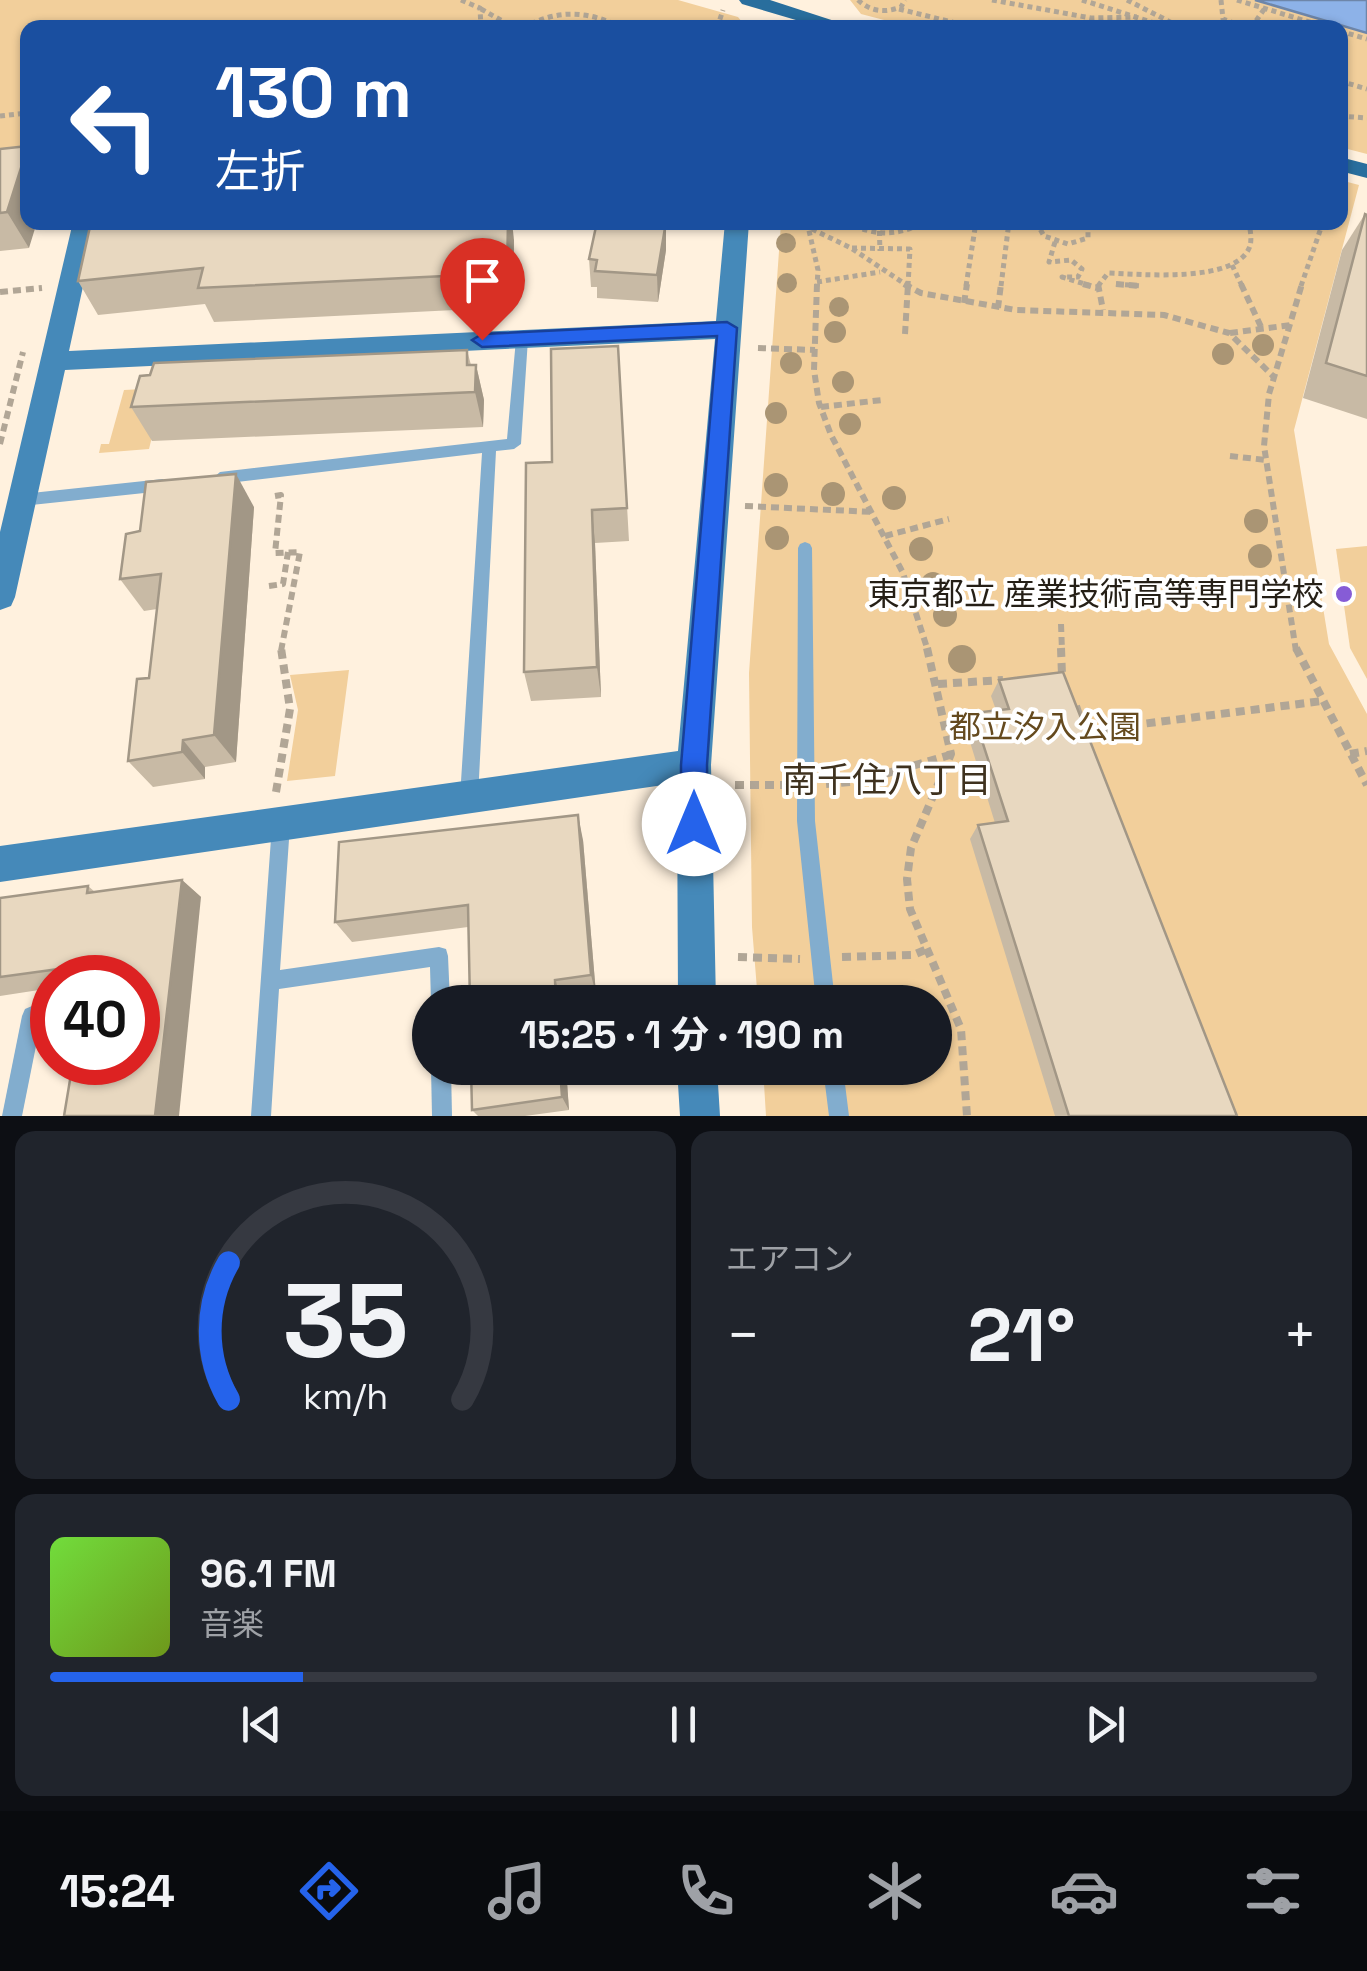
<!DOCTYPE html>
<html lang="ja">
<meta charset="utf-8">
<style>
body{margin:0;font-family:"Space Grotesk","Noto Sans JP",sans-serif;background:#20242c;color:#f1f3f6;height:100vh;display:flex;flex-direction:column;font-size:38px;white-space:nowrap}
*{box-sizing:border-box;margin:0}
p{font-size:32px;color:#9ea1a6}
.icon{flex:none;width:55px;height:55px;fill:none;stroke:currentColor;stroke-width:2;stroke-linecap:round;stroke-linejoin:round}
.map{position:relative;height:1116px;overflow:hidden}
.drawer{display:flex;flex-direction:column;gap:15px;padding:15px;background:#0d0f14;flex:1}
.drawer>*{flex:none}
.top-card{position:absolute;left:20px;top:20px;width:1328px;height:210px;border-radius:20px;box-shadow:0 2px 8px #0004;background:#1a4fa0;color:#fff;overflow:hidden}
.speed{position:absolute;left:30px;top:955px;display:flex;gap:20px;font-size:50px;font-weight:700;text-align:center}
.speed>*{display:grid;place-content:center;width:130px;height:130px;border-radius:50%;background:#171b24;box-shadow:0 2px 8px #0004;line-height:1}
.speed .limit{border:15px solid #d22;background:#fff;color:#111}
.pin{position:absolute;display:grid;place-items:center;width:85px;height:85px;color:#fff;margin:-102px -42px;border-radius:50% 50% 50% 0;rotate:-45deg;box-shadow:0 0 10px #0007}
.pin .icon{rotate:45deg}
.me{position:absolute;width:110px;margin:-55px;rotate:0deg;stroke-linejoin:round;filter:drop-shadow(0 0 8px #0008)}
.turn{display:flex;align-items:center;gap:35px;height:210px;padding:0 30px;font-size:45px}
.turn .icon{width:130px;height:130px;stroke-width:2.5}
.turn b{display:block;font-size:70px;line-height:85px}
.big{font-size:75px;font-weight:700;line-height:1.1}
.drawer .widget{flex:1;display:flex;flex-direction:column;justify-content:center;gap:15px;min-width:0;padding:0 35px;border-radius:20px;background:#20242c}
.drawer .dial{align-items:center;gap:0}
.dial svg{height:260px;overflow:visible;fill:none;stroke:#363941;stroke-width:7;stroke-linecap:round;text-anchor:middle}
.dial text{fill:#f1f3f6;stroke:none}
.song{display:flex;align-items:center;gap:30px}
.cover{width:120px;height:120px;border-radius:15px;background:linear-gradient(135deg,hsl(100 70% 55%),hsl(80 70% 35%))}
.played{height:10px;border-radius:5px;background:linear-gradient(90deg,#2563eb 20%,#363941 20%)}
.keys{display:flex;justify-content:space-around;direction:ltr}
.heat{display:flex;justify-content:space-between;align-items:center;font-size:55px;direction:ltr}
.drawer .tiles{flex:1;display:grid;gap:15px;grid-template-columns:1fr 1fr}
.widget:last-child{grid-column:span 2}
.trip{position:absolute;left:412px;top:985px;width:540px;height:100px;border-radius:50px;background:#171b24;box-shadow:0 2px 8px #0004;font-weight:700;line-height:100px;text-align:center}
.tabs{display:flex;height:160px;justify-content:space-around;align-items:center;background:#090b0e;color:#9ea1a6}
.tabs .icon{width:70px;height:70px}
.tabs .current{color:#2563eb}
.tabs b{font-size:45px;color:#f1f3f6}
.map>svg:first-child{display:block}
.green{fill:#f2cf9b}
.water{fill:#8db2e8;stroke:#6e86a9;stroke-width:2.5}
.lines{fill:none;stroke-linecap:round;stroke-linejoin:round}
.path-far2{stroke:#b1a696;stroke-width:5;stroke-dasharray:5 4;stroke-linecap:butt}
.path-far1{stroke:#b1a696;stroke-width:6;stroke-dasharray:8 5;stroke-linecap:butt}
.path{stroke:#b1a696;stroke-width:8;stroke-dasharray:9 6;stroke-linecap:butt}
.lane{fill:#82adce;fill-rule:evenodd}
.secondary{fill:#4589b9;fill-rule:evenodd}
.primary{fill:#296e9d;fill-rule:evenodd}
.tree{fill:#aa9574}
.wall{fill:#c8baa5}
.shaded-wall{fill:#a29786}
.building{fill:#e8d8c0;stroke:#a29786;stroke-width:2.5}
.route{fill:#2563eb;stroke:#184099;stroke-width:2.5}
.poi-dot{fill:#865cd6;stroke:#fff;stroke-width:4}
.labels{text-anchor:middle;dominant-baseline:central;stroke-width:8;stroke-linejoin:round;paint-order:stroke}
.poi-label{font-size:32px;fill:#251f16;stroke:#fff;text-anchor:end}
.park-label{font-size:32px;fill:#654a1e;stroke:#fff}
.neighbourhood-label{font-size:35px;fill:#3f321f;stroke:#fff}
</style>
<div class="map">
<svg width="1367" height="1116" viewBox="0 0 1367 1116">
<rect width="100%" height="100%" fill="#fff1de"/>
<!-- green -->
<g class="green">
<polygon points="0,0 678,0 738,17 746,27 28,28 27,150 0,154"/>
<polygon points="850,0 1255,0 1367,33 1367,154 1340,147 1340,28 911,27 861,14"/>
<polygon points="1340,180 1359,185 1294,430 1329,644 1367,714 1367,1116 766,1116 763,1068 935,1068 935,1002 758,1002 752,927 749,673 781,223 1340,222"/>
<polygon points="164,388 149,449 99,453 101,444 109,444 124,390"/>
<polygon points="1367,546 1367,679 1350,648 1336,549"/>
<polygon points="349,670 335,776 287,781 298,710 290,675"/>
</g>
<!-- water -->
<polygon class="water" points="1255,0 1367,0 1367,33"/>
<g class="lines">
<!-- path-far2 -->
<g class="path-far2">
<polyline points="461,0 480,8 481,28"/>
<path d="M858,0c13,12 27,13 43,7l4,-7"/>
<polyline points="992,0 1091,18 1137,17"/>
<polyline points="1082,0 1170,28"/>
<polyline points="1127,0 1182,28"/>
<polyline points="1221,0 1223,19 1247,28"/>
<polyline points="1237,0 1329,28"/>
<polyline points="481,9 515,28"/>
<polyline points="899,9 976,28"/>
<path d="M523,28c34,-19 65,-18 99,0"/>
<polyline points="717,28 723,10"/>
<polyline points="1251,28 1265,8"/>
<polyline points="1340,31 1367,39"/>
<polyline points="1340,81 1367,89"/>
<polyline points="0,116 28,113"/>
<polyline points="1340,116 1367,118"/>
<polyline points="807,222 818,270 817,286"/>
<path d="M846,222c27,14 51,15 78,0"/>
<polyline points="879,222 880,251"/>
<polyline points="1018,222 1036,224"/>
<polyline points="1036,222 1044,236 1068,244 1088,238 1088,222"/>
<polyline points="812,229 851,248 908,286"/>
<polyline points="1055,242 1049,262 1071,260 1082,269 1078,277 1062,277 1091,286"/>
<polyline points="852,248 910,249 908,286"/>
<polyline points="1232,265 1242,286"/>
<polyline points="817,282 880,272"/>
<polyline points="1116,284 1141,286"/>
<polyline points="966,286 976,222"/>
<polyline points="1001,286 1009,222"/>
<path d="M1098,286l10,-13c33,1 129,11 142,-27 2,-7 0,-17 -1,-24"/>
<polyline points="1301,286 1323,222"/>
</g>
<!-- path-far1 -->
<g class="path-far1">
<polyline points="817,284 814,370 819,403 831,435 903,573 928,651"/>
<polyline points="904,284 921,293 1016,310 1164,315 1229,333 1274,377"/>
<polyline points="1083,284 1097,288"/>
<polyline points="1098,284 1103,310"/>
<polyline points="1116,284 1141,286"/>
<polyline points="1241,284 1262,329"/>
<polyline points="0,292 42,288"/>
<polyline points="964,303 967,284"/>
<polyline points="998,308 1001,284"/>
<polyline points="1230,333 1291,325"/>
<polyline points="905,334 908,284"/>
<polyline points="758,348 815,350"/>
<polyline points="821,407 882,400"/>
<polyline points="0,444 23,352"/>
<polyline points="1230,456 1266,460"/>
<polyline points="275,496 281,495 275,553 300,552 281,651"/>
<polyline points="745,506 874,512"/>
<polyline points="885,536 949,519"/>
<polyline points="269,586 283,584 288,552"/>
<polyline points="1252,590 1287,596"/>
<polyline points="1061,624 1062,651"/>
<polyline points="1296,651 1264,446 1269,394 1302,284"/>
</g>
<!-- path -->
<g class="path">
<polyline points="927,648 951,754 911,848 907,879 910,909 961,1029 967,1116"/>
<polyline points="1061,648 1062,675"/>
<polyline points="1296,648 1367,785"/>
<polyline points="938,684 1003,680"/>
<polyline points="1076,706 1088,741"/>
<polyline points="1087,731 1322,701"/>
<polyline points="1350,754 1367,751"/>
<polyline points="826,784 860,781 950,755"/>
<polyline points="735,785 784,785"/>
<polyline points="276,792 290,709 281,648"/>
<polyline points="738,957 800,959"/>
<polyline points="842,957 913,955 925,950"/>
</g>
<!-- lane -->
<g class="lane">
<polygon points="522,334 528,339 521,444 514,449 496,451 478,797 475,803 469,805 463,803 460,797 482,453 220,484 213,478 220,472 507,439 516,339"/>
<polygon points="163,479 170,485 163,491 22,506 15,500 22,494"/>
<polygon points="805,542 810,544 812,548 815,821 835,1002 816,1002 797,821 798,548 800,544"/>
<polygon points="281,817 287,819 290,825 280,970 439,947 446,949 448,956 450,1002 431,1002 430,967 279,989 271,1116 251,1116 272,825 275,819"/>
<polygon points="32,1006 39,1009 42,1016 22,1116 2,1116 22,1016 25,1009"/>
<polygon points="431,1068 451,1068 452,1116 432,1116"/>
<polygon points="823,1068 843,1068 849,1116 829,1116"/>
</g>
<!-- secondary -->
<g class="secondary">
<polygon points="73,222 97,222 69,351 716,321 725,222 749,222 711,765 716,1002 678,1002 677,783 0,882 0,846 678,751 715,339 65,370 15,597 11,606 0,610 0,532"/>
<polygon points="677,1068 717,1068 720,1116 680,1116"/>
</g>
<!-- primary -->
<g class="primary">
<polygon points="739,0 770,0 856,28 823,28 742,4"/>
<polygon points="1340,157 1367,164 1367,178 1340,171"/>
</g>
</g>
<!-- trees -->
<g class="tree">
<circle cx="786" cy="243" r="10"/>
<circle cx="787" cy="283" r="10"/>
<circle cx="839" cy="307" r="10"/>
<circle cx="835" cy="332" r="11"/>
<circle cx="1263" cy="345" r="11"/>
<circle cx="1223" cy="354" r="11"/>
<circle cx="791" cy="363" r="11"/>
<circle cx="843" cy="382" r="11"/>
<circle cx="776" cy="413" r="11"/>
<circle cx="850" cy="424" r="11"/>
<circle cx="776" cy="485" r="12"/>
<circle cx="833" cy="494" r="12"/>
<circle cx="894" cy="498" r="12"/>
<circle cx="1256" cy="521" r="12"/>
<circle cx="777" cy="538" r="12"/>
<circle cx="921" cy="549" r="12"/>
<circle cx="1260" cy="556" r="12"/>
<circle cx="933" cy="584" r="12"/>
<circle cx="945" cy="615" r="12"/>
<circle cx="962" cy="659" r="14"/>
</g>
<!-- wall -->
<g class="wall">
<polygon points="0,149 29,248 0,251"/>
<polygon points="1365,214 1367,215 1367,419 1303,398 1342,250"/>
<polygon points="91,222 514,240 513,307 214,322 205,304 98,315 78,281"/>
<polygon points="581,222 666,222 666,250 658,302 597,298 597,287 591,287 589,259 596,224"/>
<polygon points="618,346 629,541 595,543 601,697 531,701 524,672 552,462"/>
<polygon points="467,350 471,365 476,365 484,400 483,427 152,441 131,407"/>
<polygon points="254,507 236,762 205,767 205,779 153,787 128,761 149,678 157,609 144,611 120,579"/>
<polygon points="999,680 1237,1116 1055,1116 970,839 978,825 995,823 966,729 973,713 996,710 991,696"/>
<polygon points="583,840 596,994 561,998 468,927 352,942 335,922"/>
<polygon points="182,880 201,897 138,978 52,978 52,988 0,996 0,898 88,886 95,892"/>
<polygon points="471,1068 566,1068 569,1110 525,1116 478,1116 472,1110"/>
</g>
<!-- shaded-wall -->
<g class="shaded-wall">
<polygon points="28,146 28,222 37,222 29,248 7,212"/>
<polygon points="508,222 512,222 514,240 513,307 507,273"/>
<polygon points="666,222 666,250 658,302 657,275"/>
<polygon points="476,365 484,400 483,427 475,392"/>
<polygon points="236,474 254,507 236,762 214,735"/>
<polygon points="592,510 595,543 601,697 597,667"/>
<polygon points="183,740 205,767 205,779 182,752"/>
<polygon points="578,815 583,840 596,994 591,975"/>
<polygon points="182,880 201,897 179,1116 155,1116"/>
<polygon points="555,980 561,998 562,1002 556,1002"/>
<polygon points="560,1068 566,1068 569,1110 562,1097"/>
</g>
<!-- building -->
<g class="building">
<polygon points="28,146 7,212 0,213 0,149"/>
<polygon points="1365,214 1367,215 1367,376 1326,363"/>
<polygon points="91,222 508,222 507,273 198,288 203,268 78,281"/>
<polygon points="597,222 666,222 657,275 595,271 597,260 589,259"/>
<polygon points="618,346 627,508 592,510 597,667 524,672 526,463 552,462 551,349"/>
<polygon points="467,350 467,365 476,365 475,392 131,407 140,376 150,375 154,363"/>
<polygon points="236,474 214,735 183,740 182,752 128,761 137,679 149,678 161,574 120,579 126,534 140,531 146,482"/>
<polygon points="1063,672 1237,1116 1069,1116 978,825 1008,821 973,713 1009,709 999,680"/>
<polygon points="578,815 591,975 555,980 556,1002 470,1002 468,905 335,922 339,842"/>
<polygon points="182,880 155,1116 64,1116 73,1062 138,1062 138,978 86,978 88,965 0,977 0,898 88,886 87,893"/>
<polygon points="471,1068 560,1068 562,1097 472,1110"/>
</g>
<!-- route -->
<polygon class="route" points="727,322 737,328 707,765 708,824 704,833 694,837 685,833 681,824 681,765 717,336 482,347 472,340 482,334"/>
<!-- markers -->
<circle class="poi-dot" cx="1344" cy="594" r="10"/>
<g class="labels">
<!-- poi labels -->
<g class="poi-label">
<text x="1324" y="594">東京都立 産業技術高等専門学校</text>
</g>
<!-- park labels -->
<g class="park-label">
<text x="1045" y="727">都立汐入公園</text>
</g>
<!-- neighbourhood labels -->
<g class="neighbourhood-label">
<text x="887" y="780">南千住八丁目</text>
</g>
</g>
</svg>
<div class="speed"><div class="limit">40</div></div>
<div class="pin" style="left:482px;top:340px;background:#d93025"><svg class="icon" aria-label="arrive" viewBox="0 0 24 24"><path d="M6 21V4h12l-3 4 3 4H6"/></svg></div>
<svg class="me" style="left:694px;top:824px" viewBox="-20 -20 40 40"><circle r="19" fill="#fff"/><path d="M0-13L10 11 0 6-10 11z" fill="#2563eb"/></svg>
<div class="trip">15:25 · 1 分 · 190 m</div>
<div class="top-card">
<div class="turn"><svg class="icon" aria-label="left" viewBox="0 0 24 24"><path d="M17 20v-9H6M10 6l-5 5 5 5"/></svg><div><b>130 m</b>左折</div></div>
</div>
</div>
<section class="drawer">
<div class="tiles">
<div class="widget dial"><svg viewBox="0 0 100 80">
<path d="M14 69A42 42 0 1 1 86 69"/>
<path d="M14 69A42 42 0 0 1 14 27" stroke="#2563eb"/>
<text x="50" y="56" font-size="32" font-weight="700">35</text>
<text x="50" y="72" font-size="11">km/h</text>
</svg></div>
<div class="widget"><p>エアコン</p>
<div class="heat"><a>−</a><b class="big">21°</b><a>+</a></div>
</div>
<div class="widget">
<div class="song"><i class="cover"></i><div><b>96.1 FM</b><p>音楽</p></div></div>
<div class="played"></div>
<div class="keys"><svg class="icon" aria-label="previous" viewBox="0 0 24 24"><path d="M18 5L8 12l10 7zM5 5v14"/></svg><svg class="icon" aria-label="pause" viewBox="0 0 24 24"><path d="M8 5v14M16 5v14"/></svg><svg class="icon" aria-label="next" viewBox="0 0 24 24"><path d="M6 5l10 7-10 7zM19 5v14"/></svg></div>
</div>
</div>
</section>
<nav class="tabs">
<b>15:24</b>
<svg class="icon current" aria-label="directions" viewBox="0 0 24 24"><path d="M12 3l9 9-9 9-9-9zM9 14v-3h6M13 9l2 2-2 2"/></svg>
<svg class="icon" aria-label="music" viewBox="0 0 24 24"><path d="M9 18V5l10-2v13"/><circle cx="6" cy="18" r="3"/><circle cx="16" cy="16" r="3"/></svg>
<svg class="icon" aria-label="phone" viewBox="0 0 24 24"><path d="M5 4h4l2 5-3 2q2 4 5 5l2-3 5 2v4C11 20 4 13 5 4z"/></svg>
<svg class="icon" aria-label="climate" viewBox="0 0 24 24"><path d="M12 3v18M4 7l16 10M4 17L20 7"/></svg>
<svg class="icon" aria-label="car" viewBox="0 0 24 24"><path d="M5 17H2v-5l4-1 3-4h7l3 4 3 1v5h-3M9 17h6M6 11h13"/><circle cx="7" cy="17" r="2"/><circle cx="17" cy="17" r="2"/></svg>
<svg class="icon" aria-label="filters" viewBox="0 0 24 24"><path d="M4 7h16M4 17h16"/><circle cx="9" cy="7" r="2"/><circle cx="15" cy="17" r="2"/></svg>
</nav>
